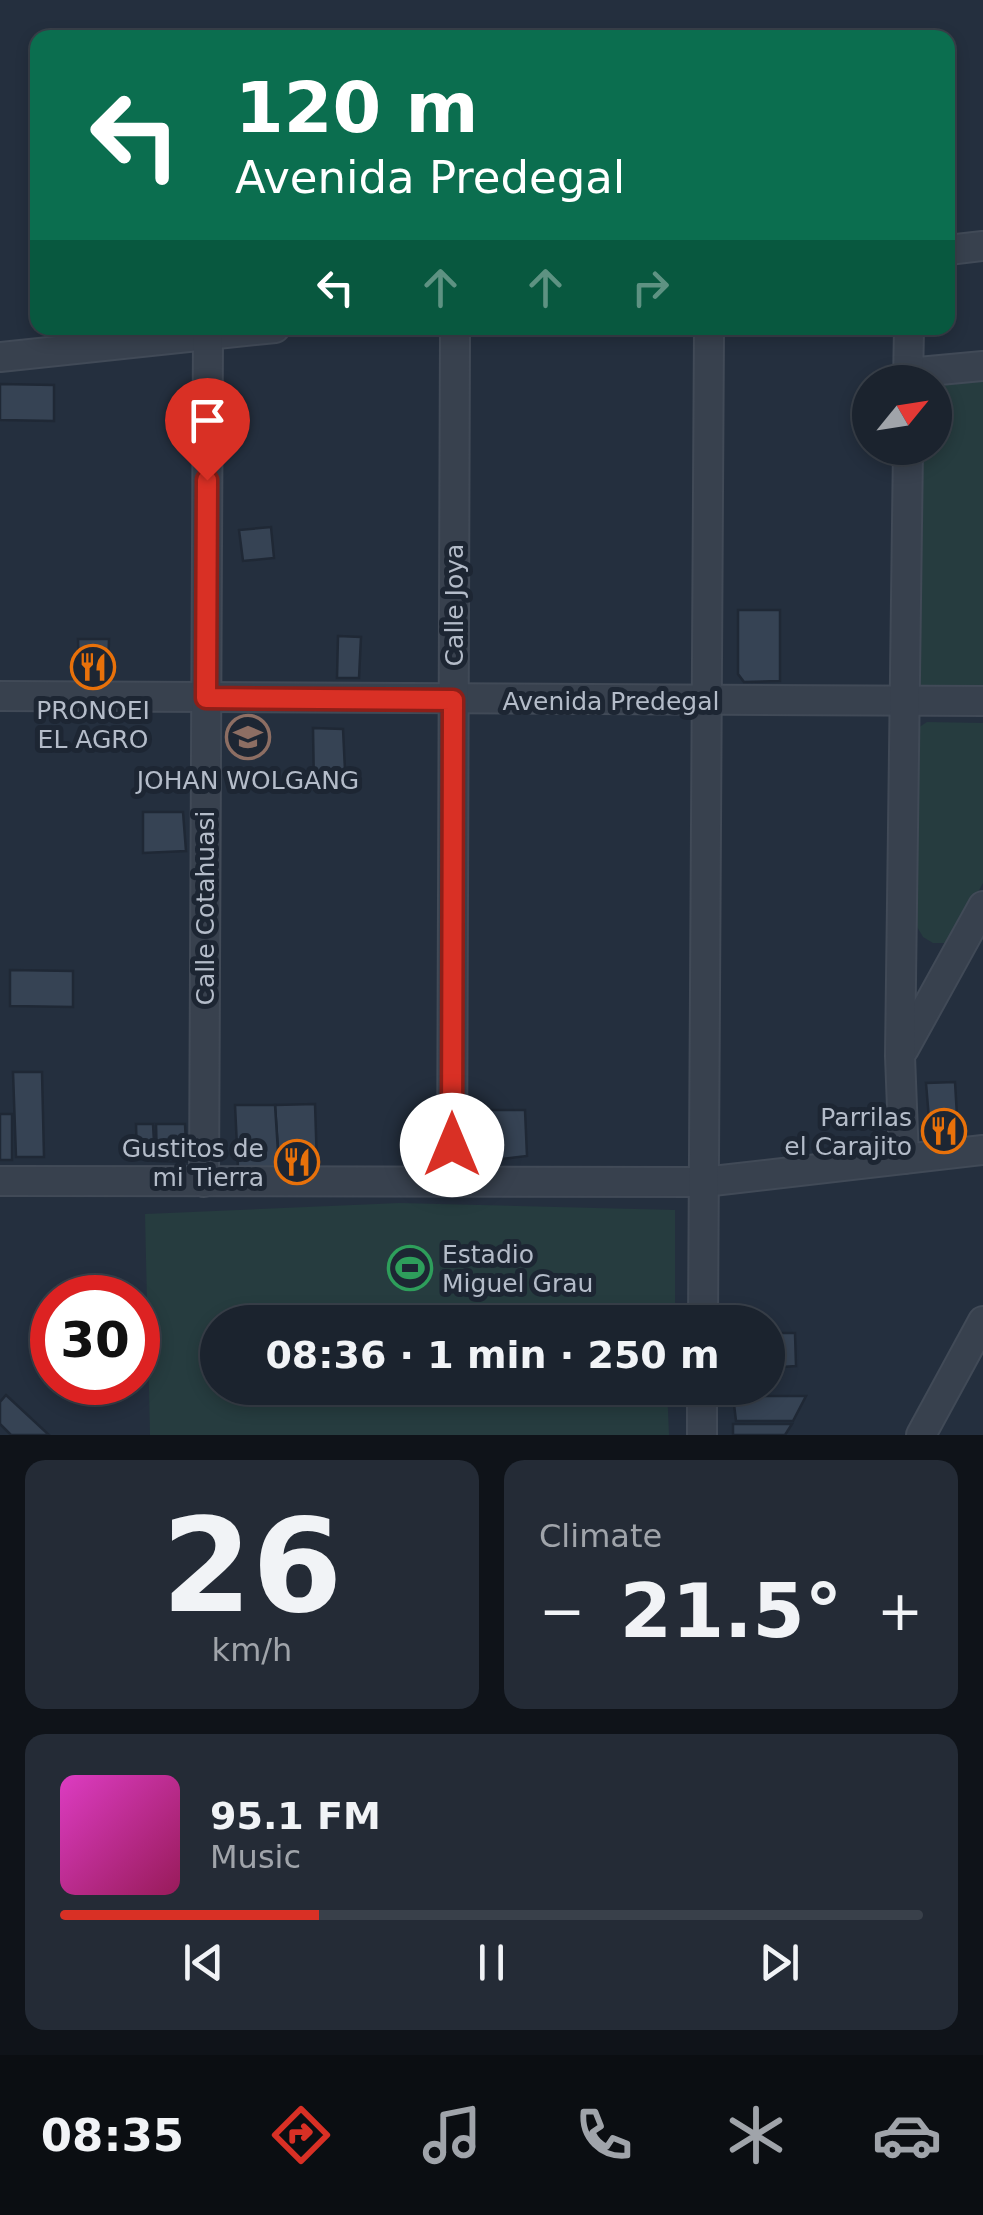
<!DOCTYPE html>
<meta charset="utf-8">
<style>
body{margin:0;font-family:"DejaVu Sans",sans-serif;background:#242b36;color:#f1f3f6;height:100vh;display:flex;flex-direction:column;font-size:38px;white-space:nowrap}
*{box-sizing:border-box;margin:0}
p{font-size:32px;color:#a0a4aa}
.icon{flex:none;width:55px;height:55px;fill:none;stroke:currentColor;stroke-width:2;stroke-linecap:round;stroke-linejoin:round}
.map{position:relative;height:1435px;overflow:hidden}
.details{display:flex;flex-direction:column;gap:25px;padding:25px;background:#0f1319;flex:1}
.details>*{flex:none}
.top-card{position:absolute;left:30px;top:30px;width:925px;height:305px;border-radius:20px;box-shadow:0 5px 15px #0003,0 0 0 2px #39404a;background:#0b6e4f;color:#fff;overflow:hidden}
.needle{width:65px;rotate:60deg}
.tools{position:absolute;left:852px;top:365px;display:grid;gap:20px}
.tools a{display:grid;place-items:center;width:100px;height:100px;border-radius:50%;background:#1b232e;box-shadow:0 5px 15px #0003,0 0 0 2px #39404a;font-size:50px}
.speed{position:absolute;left:30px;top:1275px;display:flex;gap:20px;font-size:50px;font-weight:700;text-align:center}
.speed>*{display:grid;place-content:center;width:130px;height:130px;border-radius:50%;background:#1b232e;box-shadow:0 5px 15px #0003,0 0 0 2px #39404a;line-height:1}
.speed .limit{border:15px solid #d22;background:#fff;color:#111}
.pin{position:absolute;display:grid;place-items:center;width:85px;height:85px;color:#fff;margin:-102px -42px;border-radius:50% 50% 50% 0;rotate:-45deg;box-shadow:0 0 10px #0007}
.pin .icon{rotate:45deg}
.me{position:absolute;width:110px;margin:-55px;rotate:0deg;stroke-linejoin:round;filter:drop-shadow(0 0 8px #0008)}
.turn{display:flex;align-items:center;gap:35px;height:210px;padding:0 40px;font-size:45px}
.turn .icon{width:130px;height:130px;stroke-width:2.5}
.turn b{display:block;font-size:70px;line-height:85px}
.lanes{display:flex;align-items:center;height:95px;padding:0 40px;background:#0003;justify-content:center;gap:50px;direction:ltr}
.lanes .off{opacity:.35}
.big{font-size:75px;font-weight:800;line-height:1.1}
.details .widget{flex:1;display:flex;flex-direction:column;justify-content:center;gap:15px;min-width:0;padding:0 35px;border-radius:20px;background:#242b36}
.details .dial{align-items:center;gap:0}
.dial b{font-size:130px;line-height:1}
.song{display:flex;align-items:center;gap:30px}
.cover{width:120px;height:120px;border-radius:15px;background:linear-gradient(135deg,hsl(310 70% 55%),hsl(330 70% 35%))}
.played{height:10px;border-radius:5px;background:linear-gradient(90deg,#d93025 30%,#39404a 30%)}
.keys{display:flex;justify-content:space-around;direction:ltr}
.heat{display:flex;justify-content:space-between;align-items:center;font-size:55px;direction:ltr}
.details .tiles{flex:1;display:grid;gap:25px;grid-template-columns:1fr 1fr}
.widget:last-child{grid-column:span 2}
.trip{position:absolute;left:200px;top:1305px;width:585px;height:100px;border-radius:50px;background:#1b232e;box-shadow:0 5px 15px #0003,0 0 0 2px #39404a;font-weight:800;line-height:100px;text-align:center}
.dock{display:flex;height:160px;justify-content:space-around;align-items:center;background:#0b0e12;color:#a0a4aa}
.dock .icon{width:70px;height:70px}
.dock .active{color:#d93025}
.dock b{font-size:45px;color:#f1f3f6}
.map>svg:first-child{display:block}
.green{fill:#263c3f}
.building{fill:#364354;stroke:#1f2835;stroke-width:2.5}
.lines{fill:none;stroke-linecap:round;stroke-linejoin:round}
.minor-casing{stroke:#414a57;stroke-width:32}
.minor{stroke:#38414e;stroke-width:28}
.route-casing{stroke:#8d1f18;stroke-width:25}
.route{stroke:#d93025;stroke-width:18}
.labels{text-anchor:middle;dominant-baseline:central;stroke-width:10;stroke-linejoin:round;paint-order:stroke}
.street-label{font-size:25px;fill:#b4bcc9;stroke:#1d2633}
.poi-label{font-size:25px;fill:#b4bcc9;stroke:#1d2633}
</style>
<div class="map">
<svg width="983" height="1435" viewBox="0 0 983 1435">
<rect width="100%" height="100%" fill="#242f3e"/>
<!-- green -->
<g class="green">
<polygon points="983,379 983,687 921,688 919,448 935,448 935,384"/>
<polygon points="927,722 983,723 983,883 954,936 945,943 933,943 923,937 916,925 918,728"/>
<polygon points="400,1203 675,1210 675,1322 218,1322 218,1388 667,1388 669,1435 150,1435 145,1214"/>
</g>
<!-- building -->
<g class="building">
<polygon points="0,384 54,385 54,421 0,420"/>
<polygon points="271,527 274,558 243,561 239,530"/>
<polygon points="738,610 780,610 780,681 744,682 738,674"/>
<polygon points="338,636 361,637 359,678 337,678"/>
<polygon points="78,639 109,639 108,674 79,675"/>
<polygon points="313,728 343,729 346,791 314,790"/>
<polygon points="143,812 183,812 186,851 143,853"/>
<polygon points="10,970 73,971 73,1007 10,1006"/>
<polygon points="13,1072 42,1072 44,1157 16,1157"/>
<polygon points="955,1082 958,1133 936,1136 930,1131 926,1083"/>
<polygon points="315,1104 317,1165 279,1164 275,1105"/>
<polygon points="235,1105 275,1105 279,1167 238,1168"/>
<polygon points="484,1110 525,1110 527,1156 485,1161"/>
<rect x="0" y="1114" width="12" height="46"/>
<polygon points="136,1124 153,1124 155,1160 137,1159"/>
<polygon points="156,1124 185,1124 187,1162 157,1161"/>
<polygon points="768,1333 795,1333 796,1366 768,1368"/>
<polygon points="6,1395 49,1435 11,1435 0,1424 0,1402"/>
<polygon points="733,1396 806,1396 793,1421 736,1421"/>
<polygon points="733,1424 792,1424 785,1435 733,1435"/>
</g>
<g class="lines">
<defs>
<g id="minor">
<polyline points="948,250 983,246"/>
<polyline points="0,357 275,328"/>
<polyline points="908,373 983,366"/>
<polyline points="908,382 909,328"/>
<polyline points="0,696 983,701"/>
<polyline points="904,1049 983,906"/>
<polyline points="904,1159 900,1056 908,448"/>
<polyline points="0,1181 704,1182 983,1150"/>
<polyline points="204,1182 208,335"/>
<polyline points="452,1182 455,328"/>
<polyline points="703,1322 709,328"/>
<polyline points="702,1435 702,1388"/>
<polyline points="921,1435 983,1321"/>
</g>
</defs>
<!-- minor casing -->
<use href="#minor" class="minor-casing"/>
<!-- minor -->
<use href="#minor" class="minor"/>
</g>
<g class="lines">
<defs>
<polyline id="route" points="207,480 206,698 453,700 452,1145"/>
</defs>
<!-- route casing -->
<use href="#route" class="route-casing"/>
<!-- route -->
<use href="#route" class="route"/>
</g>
<!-- icons -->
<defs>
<symbol id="restaurant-ring" viewBox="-11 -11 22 22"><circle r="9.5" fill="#1d2633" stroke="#e8710a" stroke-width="1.5"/><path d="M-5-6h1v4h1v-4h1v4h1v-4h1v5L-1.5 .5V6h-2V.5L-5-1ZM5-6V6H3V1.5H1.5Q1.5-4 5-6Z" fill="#e8710a"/></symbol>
<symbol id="university-ring" viewBox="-11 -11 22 22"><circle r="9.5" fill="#1d2633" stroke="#8d6e63" stroke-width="1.5"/><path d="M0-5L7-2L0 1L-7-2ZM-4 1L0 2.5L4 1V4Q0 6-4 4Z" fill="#8d6e63"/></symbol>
<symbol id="stadium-ring" viewBox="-11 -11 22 22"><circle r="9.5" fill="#1d2633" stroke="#2e9e5b" stroke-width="1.5"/><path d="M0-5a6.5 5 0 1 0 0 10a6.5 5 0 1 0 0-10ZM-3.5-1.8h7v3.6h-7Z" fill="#2e9e5b"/></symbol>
</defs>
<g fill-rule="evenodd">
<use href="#restaurant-ring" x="68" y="642" width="50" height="50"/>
<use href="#university-ring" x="223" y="712" width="50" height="50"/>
<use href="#restaurant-ring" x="919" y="1106" width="50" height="50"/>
<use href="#restaurant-ring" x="272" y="1137" width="50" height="50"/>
<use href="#stadium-ring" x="385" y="1243" width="50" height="50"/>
</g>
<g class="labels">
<!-- street labels -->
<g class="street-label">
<text transform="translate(454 605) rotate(-90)">Calle Joya</text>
<text x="611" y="701">Avenida Predegal</text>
<text transform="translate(205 908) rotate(-90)">Calle Cotahuasi</text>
</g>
<!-- poi labels -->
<g class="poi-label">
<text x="93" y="710">PRONOEI<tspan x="93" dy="29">EL AGRO</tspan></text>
<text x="248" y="780">JOHAN WOLGANG</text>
<text x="912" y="1117" text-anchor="end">Parrilas<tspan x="912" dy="29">el Carajito</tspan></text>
<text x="264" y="1148" text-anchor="end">Gustitos de<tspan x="264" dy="29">mi Tierra</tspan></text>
<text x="442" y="1254" text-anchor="start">Estadio<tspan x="442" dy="29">Miguel Grau</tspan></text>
</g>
</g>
</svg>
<div class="tools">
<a><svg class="needle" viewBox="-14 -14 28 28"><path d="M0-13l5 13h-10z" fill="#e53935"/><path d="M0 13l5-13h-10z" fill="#a0a4aa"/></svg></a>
</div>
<div class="speed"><div class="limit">30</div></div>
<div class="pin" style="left:207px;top:480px;background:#d93025"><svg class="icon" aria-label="arrive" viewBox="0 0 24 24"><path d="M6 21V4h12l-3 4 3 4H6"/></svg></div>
<svg class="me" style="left:452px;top:1145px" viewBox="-20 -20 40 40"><circle r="19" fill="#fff"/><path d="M0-13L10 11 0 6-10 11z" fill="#d93025"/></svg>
<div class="trip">08:36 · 1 min · 250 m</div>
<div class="top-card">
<div class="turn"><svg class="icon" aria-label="left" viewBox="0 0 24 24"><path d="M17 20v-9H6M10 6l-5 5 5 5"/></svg><div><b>120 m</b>Avenida Predegal</div></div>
<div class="lanes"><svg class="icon" aria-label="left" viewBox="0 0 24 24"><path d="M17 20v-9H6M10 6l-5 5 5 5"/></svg><svg class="icon off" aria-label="ahead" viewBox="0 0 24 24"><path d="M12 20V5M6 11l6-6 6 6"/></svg><svg class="icon off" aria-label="ahead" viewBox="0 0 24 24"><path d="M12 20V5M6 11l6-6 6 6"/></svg><svg class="icon off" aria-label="right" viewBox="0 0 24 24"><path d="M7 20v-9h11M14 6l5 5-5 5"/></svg></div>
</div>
</div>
<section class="details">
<div class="tiles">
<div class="widget dial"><b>26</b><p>km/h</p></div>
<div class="widget"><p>Climate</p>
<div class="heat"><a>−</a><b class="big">21.5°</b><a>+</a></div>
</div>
<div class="widget">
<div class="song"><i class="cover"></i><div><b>95.1 FM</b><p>Music</p></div></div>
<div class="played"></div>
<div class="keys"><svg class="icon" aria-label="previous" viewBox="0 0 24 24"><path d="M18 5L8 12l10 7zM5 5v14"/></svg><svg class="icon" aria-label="pause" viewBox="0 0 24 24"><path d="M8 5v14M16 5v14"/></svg><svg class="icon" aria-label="next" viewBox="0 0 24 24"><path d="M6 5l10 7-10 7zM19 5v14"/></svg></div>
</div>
</div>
</section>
<nav class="dock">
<b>08:35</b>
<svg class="icon active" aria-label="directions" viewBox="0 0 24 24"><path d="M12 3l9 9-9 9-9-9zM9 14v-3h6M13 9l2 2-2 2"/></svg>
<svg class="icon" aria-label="music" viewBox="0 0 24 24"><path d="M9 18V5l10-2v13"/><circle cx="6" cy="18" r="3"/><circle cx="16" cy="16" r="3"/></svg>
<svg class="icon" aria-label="phone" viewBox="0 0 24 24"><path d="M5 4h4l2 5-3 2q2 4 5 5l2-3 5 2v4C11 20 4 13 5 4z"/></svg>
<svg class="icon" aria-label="climate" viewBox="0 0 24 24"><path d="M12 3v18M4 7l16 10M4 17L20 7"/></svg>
<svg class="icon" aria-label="car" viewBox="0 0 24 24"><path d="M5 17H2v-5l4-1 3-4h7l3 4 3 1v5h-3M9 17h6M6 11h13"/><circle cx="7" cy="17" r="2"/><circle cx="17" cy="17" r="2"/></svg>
</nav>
